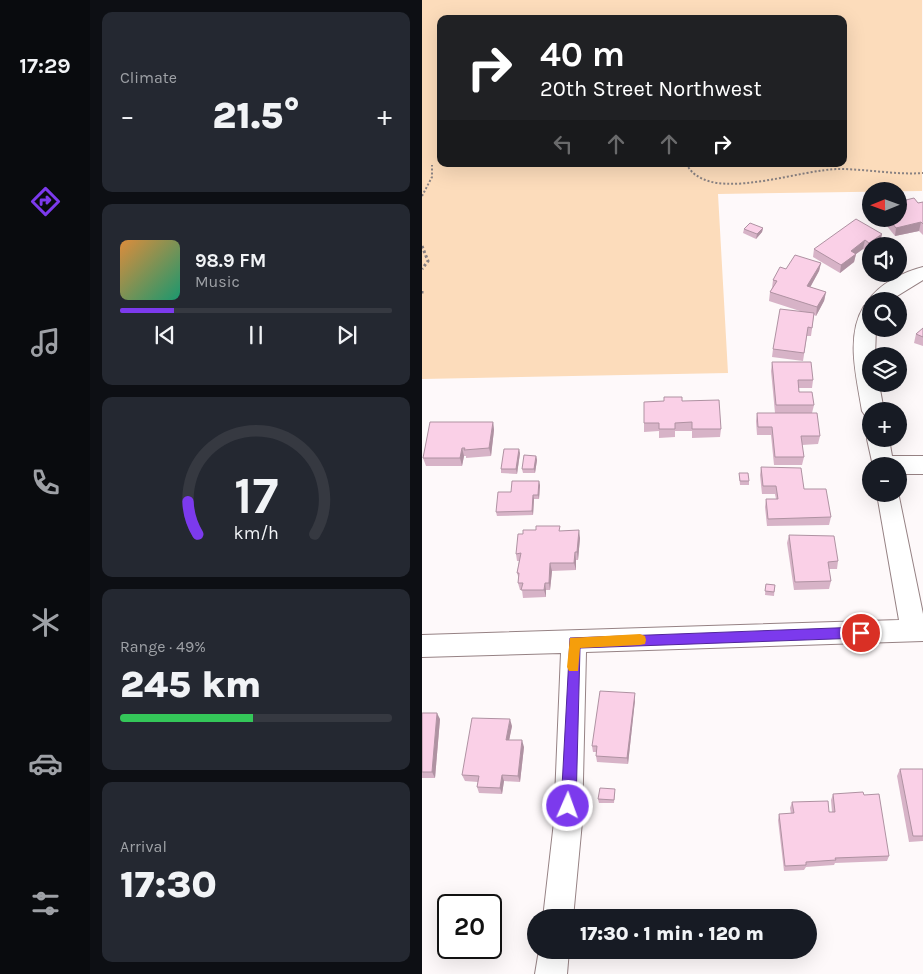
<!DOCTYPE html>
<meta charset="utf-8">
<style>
body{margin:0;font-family:Karla,sans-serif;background:#242831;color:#f1f3f6;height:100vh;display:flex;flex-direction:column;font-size:19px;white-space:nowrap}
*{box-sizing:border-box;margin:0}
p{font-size:16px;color:#9ea1a6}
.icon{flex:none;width:28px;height:28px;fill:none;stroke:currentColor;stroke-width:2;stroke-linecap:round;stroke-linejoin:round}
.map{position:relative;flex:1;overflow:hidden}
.details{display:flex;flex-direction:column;gap:12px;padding:12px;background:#0d0f14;width:332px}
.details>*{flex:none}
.top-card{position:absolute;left:15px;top:15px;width:410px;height:152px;border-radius:10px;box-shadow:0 5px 20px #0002;background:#202124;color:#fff;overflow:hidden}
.needle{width:32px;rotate:269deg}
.tools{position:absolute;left:440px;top:182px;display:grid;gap:10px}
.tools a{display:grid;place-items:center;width:45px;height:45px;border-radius:50%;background:#171b24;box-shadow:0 5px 20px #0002;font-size:25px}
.speed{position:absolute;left:15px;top:894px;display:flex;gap:10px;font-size:25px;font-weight:700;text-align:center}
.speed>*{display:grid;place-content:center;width:65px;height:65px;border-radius:50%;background:#171b24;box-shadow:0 5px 20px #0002;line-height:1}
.speed .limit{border:2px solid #111;border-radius:8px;background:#fff;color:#111}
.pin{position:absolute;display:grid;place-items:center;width:42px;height:42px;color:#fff;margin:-21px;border:2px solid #fff;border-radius:50%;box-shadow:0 1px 5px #0007}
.me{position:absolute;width:55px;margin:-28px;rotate:2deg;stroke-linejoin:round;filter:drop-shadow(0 0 4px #0008)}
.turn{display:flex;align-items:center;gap:18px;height:105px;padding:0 20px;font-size:22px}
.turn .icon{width:65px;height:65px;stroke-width:2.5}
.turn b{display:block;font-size:35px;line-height:42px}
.lanes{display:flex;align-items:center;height:48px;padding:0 20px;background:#0003;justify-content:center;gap:25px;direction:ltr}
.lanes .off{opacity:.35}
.big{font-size:38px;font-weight:800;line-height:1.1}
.details .card{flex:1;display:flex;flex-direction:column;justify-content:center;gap:8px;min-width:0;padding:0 18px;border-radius:10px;background:#242831}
.details .dial{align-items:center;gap:0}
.dial svg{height:130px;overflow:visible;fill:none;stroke:#363941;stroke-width:7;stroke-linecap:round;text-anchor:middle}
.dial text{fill:#f1f3f6;stroke:none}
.song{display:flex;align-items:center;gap:15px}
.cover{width:60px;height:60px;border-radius:8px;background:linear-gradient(135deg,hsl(30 70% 55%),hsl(160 70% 35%))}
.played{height:5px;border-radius:2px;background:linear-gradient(90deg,#7c3aed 20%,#363941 20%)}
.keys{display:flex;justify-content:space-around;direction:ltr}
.heat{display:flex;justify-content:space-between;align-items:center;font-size:28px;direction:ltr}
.charge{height:8px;border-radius:4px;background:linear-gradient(90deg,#34c759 49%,#363941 0)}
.trip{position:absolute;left:105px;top:909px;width:290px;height:50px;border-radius:25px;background:#171b24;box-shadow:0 5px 20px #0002;font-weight:800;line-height:50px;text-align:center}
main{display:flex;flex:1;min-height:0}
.menu{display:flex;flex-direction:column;width:90px;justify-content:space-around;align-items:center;background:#090b0e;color:#9ea1a6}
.menu .icon{width:35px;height:35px}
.menu .active{color:#7c3aed}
.menu b{font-size:22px;color:#f1f3f6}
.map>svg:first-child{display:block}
.green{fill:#fcdcbb;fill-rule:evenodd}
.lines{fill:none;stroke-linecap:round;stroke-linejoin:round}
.minor-casing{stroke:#968284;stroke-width:2}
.path-far1{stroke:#898283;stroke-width:2;stroke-dasharray:2 2;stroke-linecap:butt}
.path{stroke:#898283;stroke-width:3;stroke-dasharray:2.5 2.5;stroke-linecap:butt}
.minor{fill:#fff;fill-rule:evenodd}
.wall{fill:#d7b3c7}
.shaded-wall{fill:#af92a2}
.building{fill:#fad0e7;stroke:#af92a2}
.route{fill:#7c3aed;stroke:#51269a}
.slow{fill:#f59e0b}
</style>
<main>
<nav class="menu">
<b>17:29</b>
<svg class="icon active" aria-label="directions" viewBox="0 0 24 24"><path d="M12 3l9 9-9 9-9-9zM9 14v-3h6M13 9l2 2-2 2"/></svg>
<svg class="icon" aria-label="music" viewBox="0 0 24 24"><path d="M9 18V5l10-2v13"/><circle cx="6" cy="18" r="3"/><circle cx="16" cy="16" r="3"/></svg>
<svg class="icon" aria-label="phone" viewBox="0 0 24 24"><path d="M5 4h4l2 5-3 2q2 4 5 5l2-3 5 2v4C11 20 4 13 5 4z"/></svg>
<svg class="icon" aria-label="climate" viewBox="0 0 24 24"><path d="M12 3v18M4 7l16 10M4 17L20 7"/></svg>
<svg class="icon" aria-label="car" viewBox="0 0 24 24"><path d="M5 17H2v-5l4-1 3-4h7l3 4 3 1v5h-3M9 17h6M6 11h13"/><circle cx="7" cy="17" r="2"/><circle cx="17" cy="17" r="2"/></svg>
<svg class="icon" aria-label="filters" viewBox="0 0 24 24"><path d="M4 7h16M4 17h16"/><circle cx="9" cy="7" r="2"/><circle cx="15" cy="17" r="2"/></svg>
</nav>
<section class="details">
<div class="card"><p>Climate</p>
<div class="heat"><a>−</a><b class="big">21.5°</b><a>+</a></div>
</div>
<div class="card">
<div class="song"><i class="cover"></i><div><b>98.9 FM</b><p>Music</p></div></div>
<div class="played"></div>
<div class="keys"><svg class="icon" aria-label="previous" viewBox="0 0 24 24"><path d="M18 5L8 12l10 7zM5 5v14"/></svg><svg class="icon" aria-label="pause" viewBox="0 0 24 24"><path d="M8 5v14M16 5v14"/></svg><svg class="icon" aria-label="next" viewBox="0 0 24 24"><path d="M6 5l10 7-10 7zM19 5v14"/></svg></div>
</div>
<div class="card dial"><svg viewBox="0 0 100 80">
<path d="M14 69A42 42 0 1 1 86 69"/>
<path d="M14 69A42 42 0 0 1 8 49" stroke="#7c3aed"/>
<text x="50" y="56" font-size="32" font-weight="700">17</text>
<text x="50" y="72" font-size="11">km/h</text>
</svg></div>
<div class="card"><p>Range · 49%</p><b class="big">245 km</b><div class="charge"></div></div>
<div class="card"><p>Arrival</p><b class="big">17:30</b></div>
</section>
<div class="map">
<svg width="501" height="974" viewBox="0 0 501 974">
<rect width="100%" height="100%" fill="#fef9fa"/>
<!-- green -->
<path class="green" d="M0,0h500v191l-204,3 10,179 -306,6zM19,19h402v145h-402z"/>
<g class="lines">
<defs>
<g id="minor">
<path d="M501,267v13l-34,21h-18v28h5l-1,27h-4v28h8l5,27h-13v7l-5,-1 -4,-6c-5,-33 -17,-74 2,-105l7,-1 -3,-4c11,-17 35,-29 55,-34z"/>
<polygon points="448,433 449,439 467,439 470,456 501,456 501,474 476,474 476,466 451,466 445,439"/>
<polygon points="476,492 501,614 501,641 164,652 160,822 151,918 121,918 132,822 139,653 0,657 0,635 477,620 455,494 476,494"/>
<polygon points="117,950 147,950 145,974 113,974"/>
</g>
</defs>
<!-- minor casing -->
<use href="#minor" class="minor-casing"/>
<!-- path-far1 -->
<g class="path-far1">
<path d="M264,164c3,4 6,9 10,11 30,23 107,-6 143,-6 28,0 56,6 84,4"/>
<polyline points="0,196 10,177 10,165"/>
</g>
<!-- path -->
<g class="path">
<polyline points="0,246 6,261 0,269"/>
<polyline points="0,291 0,296"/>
</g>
<!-- minor -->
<use href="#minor" class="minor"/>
</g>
<!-- wall -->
<g class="wall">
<polygon points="476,202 496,203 501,202 501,235 497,231 473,236 460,220 460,219 476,219"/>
<polygon points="341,228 340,232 334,239 321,233 322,229"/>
<polygon points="460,234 458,242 449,246 449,249 445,251 441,249 434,254 432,262 418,273 391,257 392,249"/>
<polygon points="399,263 397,271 388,287 404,292 402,301 394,316 392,315 389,336 385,336 381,361 350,357 351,349 381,312 347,301 348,292 350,288 351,280"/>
<polygon points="501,328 501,346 492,343 494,334"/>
<polygon points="350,362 391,380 390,388 377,388 377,392 392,405 390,413 398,436 396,444 380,445 382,457 380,465 352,465 349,435 335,435 334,421 335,413 353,413 349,371"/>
<polygon points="260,401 299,429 298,437 270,438 270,431 253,431 253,437 237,438 237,431 222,432 222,402"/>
<polygon points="71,422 72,430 69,456 44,458 44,456 42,456 40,466 4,466 1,458"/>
<polygon points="98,453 95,474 79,473 79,469"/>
<polygon points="114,456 115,460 113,473 101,473 100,469"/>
<polygon points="339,467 382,489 409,517 407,525 345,526 343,507 344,499 354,499 353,494 340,494 338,475"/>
<polygon points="317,473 327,481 327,485 318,485"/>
<polygon points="118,485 117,499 112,499 111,515 75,516 74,512 89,492"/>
<polygon points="138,531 158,538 156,560 154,560 154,570 130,571 128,590 124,590 124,597 101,598 100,590 98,590 96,583 97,579 95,573 97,561 95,561 94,554"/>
<polygon points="367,535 416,561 415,569 407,569 409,581 407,589 372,590 365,543"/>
<polygon points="344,584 353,585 352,596 343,595"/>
<polygon points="213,700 206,764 175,762 174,756 174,752 171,752 170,746"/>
<polygon points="0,713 18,719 13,778 0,778"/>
<polygon points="90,726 87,740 102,747 98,782 82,781 80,794 57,793 55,787 56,782 43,781 40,775"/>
<polygon points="478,769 501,769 501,841 487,842 475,776"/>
<polygon points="193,792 192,803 177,803 176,799"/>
<polygon points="411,794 442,795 467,856 465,861 413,863 412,865 384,867 382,870 362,871 356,820 357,814 369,814 368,808 370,802 407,812 410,812 409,800"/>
</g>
<!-- shaded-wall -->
<g class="shaded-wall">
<polygon points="499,222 497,231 473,236 474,228"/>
<polygon points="341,228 340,232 334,239 335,234"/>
<polygon points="460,234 458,242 452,246 449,246 449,249 445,251 447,243"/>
<polygon points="443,240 441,249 434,254 432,262 418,273 419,265 429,251"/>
<polygon points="399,263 397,271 384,295 385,286"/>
<polygon points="404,292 402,301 394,316 395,307"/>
<polygon points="71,422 72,430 69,456 67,448"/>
<polygon points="40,448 42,456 40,466 38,458"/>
<polygon points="97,449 98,453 95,474 94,469"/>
<polygon points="114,456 115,460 113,473 112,469"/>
<polygon points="117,481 118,485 117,499 116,495"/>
<polygon points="111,495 112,499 111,515 110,511"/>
<polygon points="157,530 158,538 156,560 155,552"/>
<polygon points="153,552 154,560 154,570 152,563"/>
<polygon points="128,563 130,571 128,590 127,583"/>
<polygon points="123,583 124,590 124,597 122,590"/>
<polygon points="213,693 213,700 206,764 205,758"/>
<polygon points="15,713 18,719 13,778 10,772"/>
<polygon points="88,719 90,726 86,746 84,740"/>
<polygon points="100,740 102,747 98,782 96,776"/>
<polygon points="80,775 82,781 80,794 78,788"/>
</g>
<!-- building -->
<g class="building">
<polygon points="492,198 496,203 501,202 501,224 499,222 474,228 467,219 476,219 476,208 478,208 476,207 476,202"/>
<polygon points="434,219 460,234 447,243 443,240 429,251 434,254 419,265 392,249"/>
<polygon points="328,223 341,228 335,234 322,229"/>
<polygon points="373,255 399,263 385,286 404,292 395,307 348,292 355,281 351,280 358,267 364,269"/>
<polygon points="358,309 392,313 390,328 386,327 382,353 351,349"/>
<polygon points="501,328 501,337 494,334"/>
<polygon points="350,362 389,362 391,380 376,380 377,392 390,392 392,405 354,405"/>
<polygon points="242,397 260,397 260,401 297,400 299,429 270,429 270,422 253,423 253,429 237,429 237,423 222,423 222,402 242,401"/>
<polygon points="335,413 395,413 398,436 379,436 382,457 353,457 350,427 336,427"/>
<polygon points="8,422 71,422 67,448 42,450 43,448 40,448 38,458 1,458"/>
<polygon points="82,449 97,449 94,469 79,469"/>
<polygon points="102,455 114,456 112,469 100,469"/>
<polygon points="339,467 379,468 382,489 404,489 409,517 346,519 344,499 356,499 354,486 341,486"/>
<polygon points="317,473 326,473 327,481 318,481"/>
<polygon points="90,481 117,481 116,495 111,495 110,511 74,512 76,492 89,492"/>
<polygon points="114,526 138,526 137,531 157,530 155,552 153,552 152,563 128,563 127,583 123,583 122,590 99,590 101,583 96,583 97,573 95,573 99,553 94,554 96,534 101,534 101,530 114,530"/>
<polygon points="367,535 412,536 416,561 406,562 409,581 373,582"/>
<polygon points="344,584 353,585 352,592 343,591"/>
<polygon points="178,691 213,693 205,758 174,756 175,746 170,746"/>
<polygon points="0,713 15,713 10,772 0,772"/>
<polygon points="50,718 88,719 84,740 100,740 96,776 80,775 78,788 55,787 57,776 40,775"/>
<polygon points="478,769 501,769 501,836 491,836"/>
<polygon points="178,788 193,789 192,800 176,799"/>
<polygon points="441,792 442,795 457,794 467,856 413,858 414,860 384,862 384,865 363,866 357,814 372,813 370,802 406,801 407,812 413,812 411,794"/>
</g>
<!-- route -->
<polygon class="route" points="439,627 446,633 439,638 158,648 154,806 151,811 146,813 141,811 139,806 148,638"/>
<!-- slow -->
<polygon class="slow" points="218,634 223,636 224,640 223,644 218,645 158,648 156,671 147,671 145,667 148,638"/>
</svg>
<div class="tools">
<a><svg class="needle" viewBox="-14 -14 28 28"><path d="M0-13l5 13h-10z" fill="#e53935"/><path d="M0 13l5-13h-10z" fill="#9ea1a6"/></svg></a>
<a><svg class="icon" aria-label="sound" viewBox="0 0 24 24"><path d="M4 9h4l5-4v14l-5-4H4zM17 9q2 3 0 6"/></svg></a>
<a><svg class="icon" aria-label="search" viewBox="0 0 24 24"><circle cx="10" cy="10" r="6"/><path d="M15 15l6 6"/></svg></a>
<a><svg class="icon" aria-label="layers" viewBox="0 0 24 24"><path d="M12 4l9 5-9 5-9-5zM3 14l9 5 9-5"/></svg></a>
<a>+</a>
<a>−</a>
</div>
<div class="speed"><div class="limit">20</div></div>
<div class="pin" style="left:439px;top:633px;background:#d93025"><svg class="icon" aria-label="arrive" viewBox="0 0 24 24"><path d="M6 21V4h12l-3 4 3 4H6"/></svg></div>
<svg class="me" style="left:146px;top:806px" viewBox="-20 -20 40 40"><circle r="17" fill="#7c3aed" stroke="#fff" stroke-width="3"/><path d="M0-11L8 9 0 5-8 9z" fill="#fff"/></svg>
<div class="trip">17:30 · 1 min · 120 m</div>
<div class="top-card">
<div class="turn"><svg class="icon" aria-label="right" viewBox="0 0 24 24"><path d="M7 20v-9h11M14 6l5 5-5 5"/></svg><div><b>40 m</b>20th Street Northwest</div></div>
<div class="lanes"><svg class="icon off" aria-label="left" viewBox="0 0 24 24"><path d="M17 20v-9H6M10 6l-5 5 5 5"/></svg><svg class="icon off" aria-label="ahead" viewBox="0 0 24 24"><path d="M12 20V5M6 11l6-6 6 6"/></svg><svg class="icon off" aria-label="ahead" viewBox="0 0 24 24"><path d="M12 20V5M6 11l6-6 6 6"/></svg><svg class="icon" aria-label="right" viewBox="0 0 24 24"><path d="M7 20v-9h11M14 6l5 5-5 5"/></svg></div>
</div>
</div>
</main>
